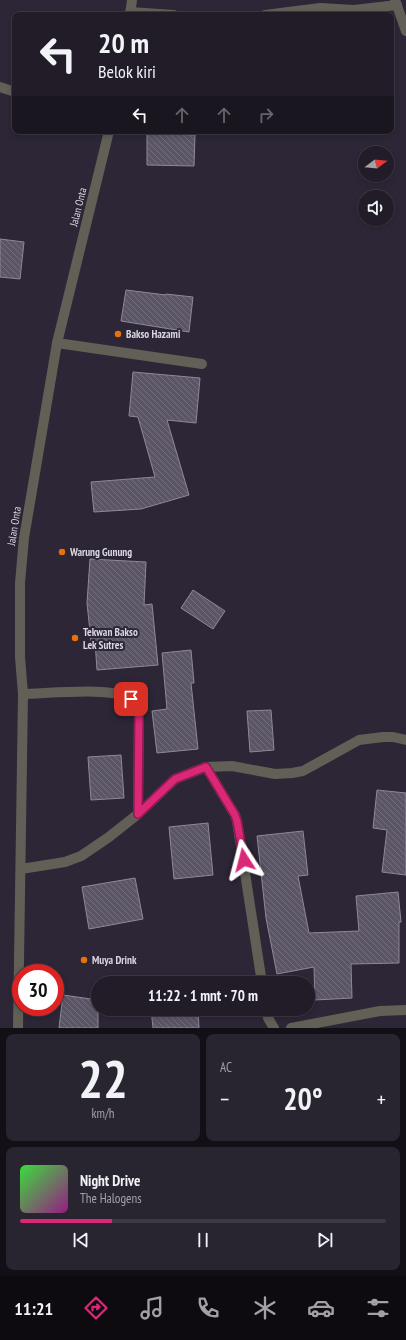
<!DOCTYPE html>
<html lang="id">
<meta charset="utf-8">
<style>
body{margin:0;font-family:"PT Sans Narrow",sans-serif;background:#292530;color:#f1f3f6;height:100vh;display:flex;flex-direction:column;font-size:15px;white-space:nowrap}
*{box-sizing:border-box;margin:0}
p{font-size:13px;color:#a2a1a8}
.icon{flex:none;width:22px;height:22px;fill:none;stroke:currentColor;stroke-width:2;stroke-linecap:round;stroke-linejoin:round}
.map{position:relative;height:1028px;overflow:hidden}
.sheet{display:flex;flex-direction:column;gap:6px;padding:6px;background:#120f16;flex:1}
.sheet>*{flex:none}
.top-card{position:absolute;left:12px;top:12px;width:382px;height:122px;border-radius:8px;box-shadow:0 2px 6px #0003,0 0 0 1px #3e3a45;background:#211c28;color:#f1f3f6;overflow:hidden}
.needle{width:26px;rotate:74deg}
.tools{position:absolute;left:358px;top:146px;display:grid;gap:8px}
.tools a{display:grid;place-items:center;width:36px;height:36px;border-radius:50%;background:#211c28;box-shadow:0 2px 6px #0003,0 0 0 1px #3e3a45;font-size:20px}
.speed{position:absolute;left:12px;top:964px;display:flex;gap:8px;font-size:20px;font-weight:700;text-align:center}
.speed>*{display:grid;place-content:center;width:52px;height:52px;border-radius:50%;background:#211c28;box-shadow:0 2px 6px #0003,0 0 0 1px #3e3a45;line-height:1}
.speed .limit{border:6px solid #d22;background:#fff;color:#111}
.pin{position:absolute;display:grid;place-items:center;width:34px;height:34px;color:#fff;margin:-17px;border-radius:8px;box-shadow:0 2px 6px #0006}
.me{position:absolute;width:44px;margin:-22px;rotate:351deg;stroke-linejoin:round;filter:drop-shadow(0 0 3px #0008)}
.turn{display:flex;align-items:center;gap:14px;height:84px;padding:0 20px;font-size:18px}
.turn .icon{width:52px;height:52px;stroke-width:2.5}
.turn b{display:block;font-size:28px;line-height:34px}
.lanes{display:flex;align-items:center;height:38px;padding:0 20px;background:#0003;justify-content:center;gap:20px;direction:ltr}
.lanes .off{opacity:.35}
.big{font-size:30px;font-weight:700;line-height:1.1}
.sheet .card{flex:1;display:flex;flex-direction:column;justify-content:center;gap:6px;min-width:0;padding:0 14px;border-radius:8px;background:#292530}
.sheet .dial{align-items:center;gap:0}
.dial b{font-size:52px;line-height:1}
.song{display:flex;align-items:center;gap:12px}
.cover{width:48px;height:48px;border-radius:6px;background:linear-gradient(135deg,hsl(120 70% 55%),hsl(310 70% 35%))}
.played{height:4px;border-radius:2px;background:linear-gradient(90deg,#db2777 25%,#3e3a45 25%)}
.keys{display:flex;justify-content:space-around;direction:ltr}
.heat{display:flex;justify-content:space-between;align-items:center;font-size:22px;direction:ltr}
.sheet .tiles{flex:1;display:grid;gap:6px;grid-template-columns:1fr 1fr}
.card:last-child{grid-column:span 2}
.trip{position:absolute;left:91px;top:976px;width:224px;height:40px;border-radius:20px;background:#211c28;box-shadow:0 2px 6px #0003,0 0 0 1px #3e3a45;font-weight:700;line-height:40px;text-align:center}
.dock{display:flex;height:64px;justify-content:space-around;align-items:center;background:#0d0b10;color:#a2a1a8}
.dock .icon{width:28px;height:28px}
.dock .current{color:#db2777}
.dock b{font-size:18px;color:#f1f3f6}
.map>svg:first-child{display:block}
.building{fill:url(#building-back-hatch);stroke:#8f889b}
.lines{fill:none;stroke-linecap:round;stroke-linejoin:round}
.service{stroke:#625f57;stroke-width:10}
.minor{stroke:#625f57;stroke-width:10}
.route-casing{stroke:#8e194d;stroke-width:10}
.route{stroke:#db2777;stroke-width:7}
.food-dot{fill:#e8710a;stroke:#2c2636;stroke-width:1.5}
.labels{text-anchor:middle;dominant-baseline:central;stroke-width:4;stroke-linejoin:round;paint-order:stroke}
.street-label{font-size:11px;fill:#d9d6e0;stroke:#2c2636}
.poi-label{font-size:11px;font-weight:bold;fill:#d9d6e0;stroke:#2c2636;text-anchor:start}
</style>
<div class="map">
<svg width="406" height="1028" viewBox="0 0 406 1028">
<defs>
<pattern id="building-back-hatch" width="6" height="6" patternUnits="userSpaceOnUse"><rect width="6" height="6" fill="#5b5566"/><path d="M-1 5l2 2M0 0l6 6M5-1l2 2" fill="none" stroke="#726d7c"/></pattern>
</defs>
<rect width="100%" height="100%" fill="#2c2636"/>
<!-- building -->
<g class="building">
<polygon points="147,133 195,135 194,166 147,165"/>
<polygon points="0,239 24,242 20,279 0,277"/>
<polygon points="126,290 166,295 166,294 193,297 189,332 121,321"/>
<polygon points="133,372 200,378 196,423 167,420 189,495 141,509 94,512 91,482 155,477 138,417 129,416"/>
<polygon points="90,559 146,562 144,605 152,604 158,665 97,670 95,641 91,641 87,603"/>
<polygon points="193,590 225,611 213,629 181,608"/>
<polygon points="191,650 194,683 191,683 198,749 157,753 152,711 167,709 162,653"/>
<polygon points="271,710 274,750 250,752 247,711"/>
<polygon points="121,755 124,798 91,800 88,757"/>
<polygon points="377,790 406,793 406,875 382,872 387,830 373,828"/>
<polygon points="208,823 213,875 174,879 169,827"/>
<polygon points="303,831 308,875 298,876 309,933 359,931 356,896 398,892 401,922 399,922 399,963 351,964 352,998 315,1000 314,967 277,974 266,918 257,836"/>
<polygon points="135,878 143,919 89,929 82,887"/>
<polygon points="196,978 196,983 149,983 149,982"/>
<polygon points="63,995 98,1000 98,1028 59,1028"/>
<polygon points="151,1009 198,1009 199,1028 153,1028"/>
</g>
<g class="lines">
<!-- service -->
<g class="service">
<polyline points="0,87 15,92"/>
<polyline points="57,343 202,364"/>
</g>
<!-- minor -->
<g class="minor">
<polyline points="395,0 406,31"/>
<polyline points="130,12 174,15"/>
<polyline points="130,15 132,0"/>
<polyline points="265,15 320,8 354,10 397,5"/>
<path d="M23,694c22,0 92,-8 108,5 3,3 5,8 8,11l-1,104"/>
<polyline points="206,767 235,815 237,821 262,983"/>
<polyline points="21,869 65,862 81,856 109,837 138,814 175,779 206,767 232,766 275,774 292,773 303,771 359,740 383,737 393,737 406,740"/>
<polyline points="266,1009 268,1018 274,1028"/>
<polyline points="18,1028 23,694 20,657 20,583 24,538 57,343 109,131"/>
<polyline points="291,1028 380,1011 406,1010"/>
</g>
</g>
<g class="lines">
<defs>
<polyline id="route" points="131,699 139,710 138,814 175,779 206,767 235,815 237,821 244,860"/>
</defs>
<!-- route casing -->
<use href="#route" class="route-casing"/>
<!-- route -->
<use href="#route" class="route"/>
</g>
<!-- markers -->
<g class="food-dot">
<circle cx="118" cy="334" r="4"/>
<circle cx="62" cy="552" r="4"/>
<circle cx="75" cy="638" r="4"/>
<circle cx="84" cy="960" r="4"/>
</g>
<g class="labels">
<!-- street labels -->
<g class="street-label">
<text transform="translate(78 207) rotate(-76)">Jalan Onta</text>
<text transform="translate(14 526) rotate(-81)">Jalan Onta</text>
</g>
<!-- poi labels -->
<g class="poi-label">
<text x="126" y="334">Bakso Hazami</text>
<text x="70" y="552">Warung Gunung</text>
<text x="83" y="632">Tekwan Bakso<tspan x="83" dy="13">Lek Sutres</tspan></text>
<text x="92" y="960">Muya Drink</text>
</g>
</g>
</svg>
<div class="tools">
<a><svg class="needle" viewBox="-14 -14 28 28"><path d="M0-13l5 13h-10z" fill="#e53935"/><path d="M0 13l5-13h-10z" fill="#a2a1a8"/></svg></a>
<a><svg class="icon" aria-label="sound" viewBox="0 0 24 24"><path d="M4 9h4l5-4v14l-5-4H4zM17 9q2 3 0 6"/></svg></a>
</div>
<div class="speed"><div class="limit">30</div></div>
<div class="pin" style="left:131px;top:699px;background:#d93025"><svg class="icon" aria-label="arrive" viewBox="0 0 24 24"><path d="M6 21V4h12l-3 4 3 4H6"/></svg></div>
<svg class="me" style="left:244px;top:860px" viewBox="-20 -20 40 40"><path d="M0-17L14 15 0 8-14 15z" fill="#db2777" stroke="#fff" stroke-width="4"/></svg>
<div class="trip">11:22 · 1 mnt · 70 m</div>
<div class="top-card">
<div class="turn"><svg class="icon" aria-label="left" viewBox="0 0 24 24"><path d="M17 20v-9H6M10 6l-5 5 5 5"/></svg><div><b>20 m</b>Belok kiri</div></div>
<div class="lanes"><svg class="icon" aria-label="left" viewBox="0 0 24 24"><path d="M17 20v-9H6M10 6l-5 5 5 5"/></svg><svg class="icon off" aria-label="ahead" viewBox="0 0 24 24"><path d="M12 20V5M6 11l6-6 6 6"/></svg><svg class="icon off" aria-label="ahead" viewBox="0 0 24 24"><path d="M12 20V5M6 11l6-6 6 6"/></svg><svg class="icon off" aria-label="right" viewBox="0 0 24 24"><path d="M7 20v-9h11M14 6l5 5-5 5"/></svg></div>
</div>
</div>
<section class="sheet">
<div class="tiles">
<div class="card dial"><b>22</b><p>km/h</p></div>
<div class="card"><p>AC</p>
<div class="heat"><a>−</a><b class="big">20°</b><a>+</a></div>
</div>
<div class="card">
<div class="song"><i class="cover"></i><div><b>Night Drive</b><p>The Halogens</p></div></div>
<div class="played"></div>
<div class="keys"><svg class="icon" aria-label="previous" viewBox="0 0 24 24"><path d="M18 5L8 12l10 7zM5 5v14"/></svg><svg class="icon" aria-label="pause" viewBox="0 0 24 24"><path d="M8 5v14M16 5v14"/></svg><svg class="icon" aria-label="next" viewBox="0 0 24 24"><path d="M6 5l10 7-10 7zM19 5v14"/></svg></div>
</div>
</div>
</section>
<nav class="dock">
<b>11:21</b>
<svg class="icon current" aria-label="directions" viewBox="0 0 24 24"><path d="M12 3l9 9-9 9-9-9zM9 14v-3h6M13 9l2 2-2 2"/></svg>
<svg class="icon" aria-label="music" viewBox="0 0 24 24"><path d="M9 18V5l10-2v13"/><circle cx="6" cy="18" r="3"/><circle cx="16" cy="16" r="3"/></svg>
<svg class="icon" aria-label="phone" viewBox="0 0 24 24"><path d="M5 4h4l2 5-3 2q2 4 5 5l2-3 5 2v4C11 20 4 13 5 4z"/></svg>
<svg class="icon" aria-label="climate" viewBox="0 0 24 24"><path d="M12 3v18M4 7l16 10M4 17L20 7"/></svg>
<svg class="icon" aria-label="car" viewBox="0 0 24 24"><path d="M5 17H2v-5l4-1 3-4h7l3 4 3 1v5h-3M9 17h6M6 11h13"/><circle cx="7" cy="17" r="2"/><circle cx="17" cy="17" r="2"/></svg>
<svg class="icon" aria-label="filters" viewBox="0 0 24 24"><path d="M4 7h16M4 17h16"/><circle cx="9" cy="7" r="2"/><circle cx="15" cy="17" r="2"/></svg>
</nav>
